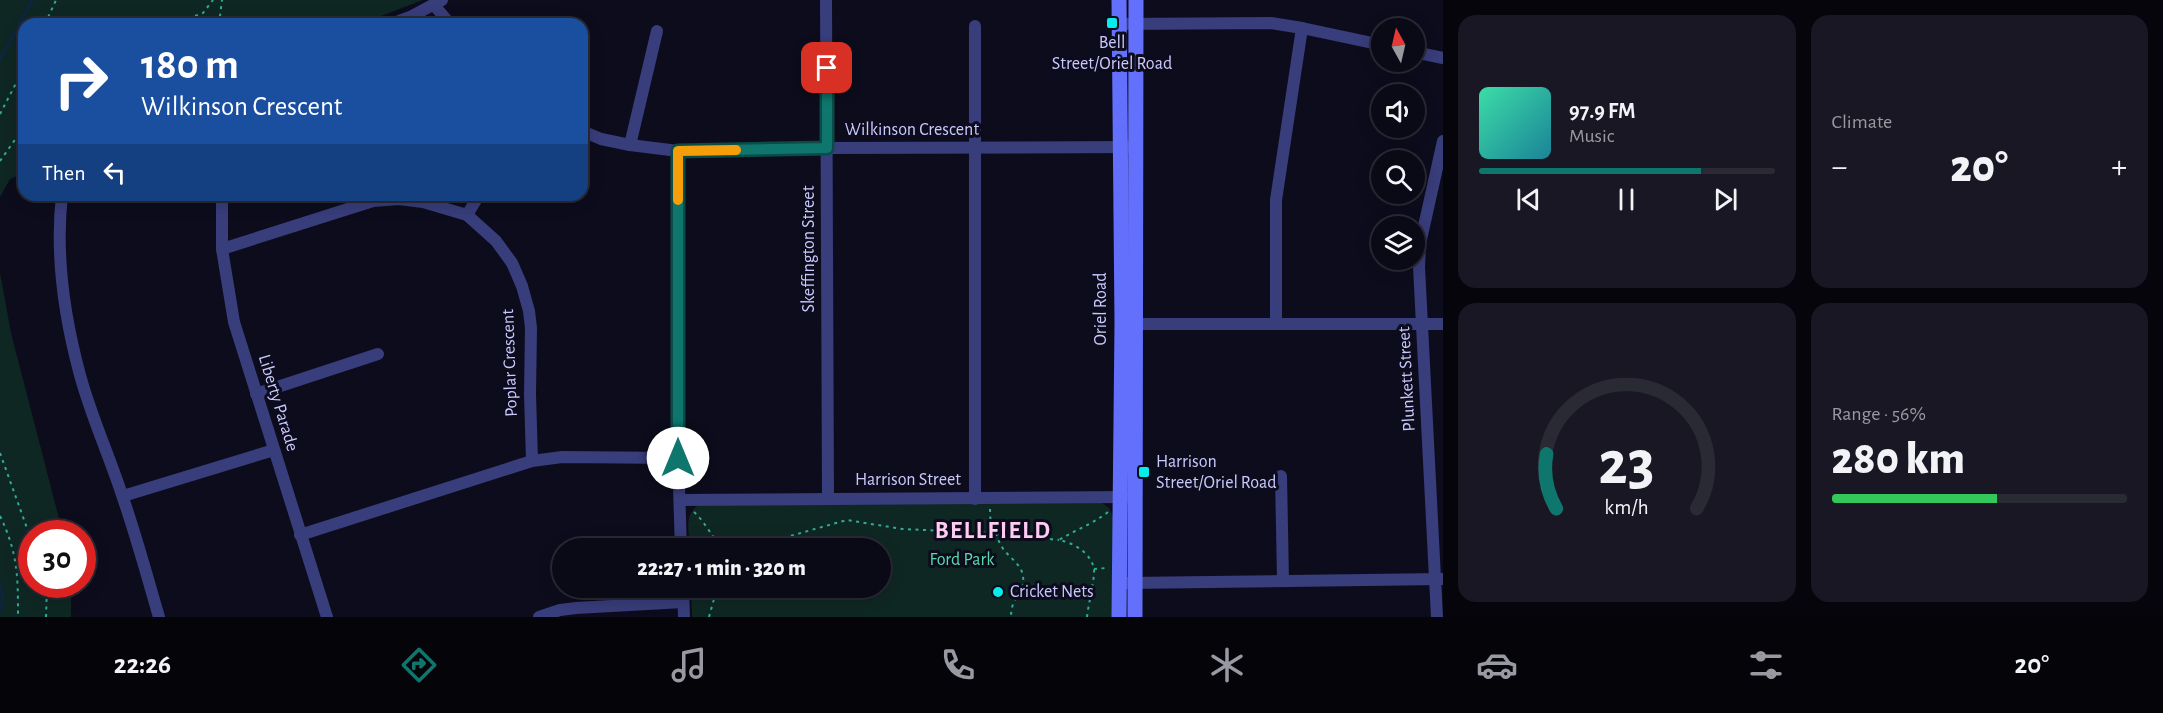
<!DOCTYPE html>
<meta charset="utf-8">
<style>
body{margin:0;font-family:"Alegreya Sans",sans-serif;background:#181723;color:#f1f3f6;height:100vh;display:flex;flex-direction:column;font-size:22px;white-space:nowrap}
*{box-sizing:border-box;margin:0}
p{font-size:20px;color:#999aa1}
.icon{flex:none;width:33px;height:33px;fill:none;stroke:currentColor;stroke-width:2;stroke-linecap:round;stroke-linejoin:round}
.map{position:relative;flex:1;overflow:hidden}
.side{display:flex;flex-direction:column;gap:15px;padding:15px;background:#06050c;width:720px}
.side>*{flex:none}
.top-card{position:absolute;left:18px;top:18px;width:570px;height:183px;border-radius:18px;box-shadow:0 3px 15px #0003,0 0 0 2px #2a2a35;background:#1a4fa0;color:#fff;overflow:hidden}
.needle{width:39px;rotate:352deg}
.tools{position:absolute;left:1371px;top:18px;display:grid;gap:12px}
.tools a{display:grid;place-items:center;width:54px;height:54px;border-radius:50%;background:#0a0916;box-shadow:0 3px 15px #0003,0 0 0 2px #2a2a35;font-size:30px}
.speed{position:absolute;left:18px;top:520px;display:flex;gap:12px;font-size:30px;font-weight:700;text-align:center}
.speed>*{display:grid;place-content:center;width:78px;height:78px;border-radius:50%;background:#0a0916;box-shadow:0 3px 15px #0003,0 0 0 2px #2a2a35;line-height:1}
.speed .limit{border:9px solid #d22;background:#fff;color:#111}
.pin{position:absolute;display:grid;place-items:center;width:51px;height:51px;color:#fff;margin:-26px;border-radius:12px;box-shadow:0 3px 9px #0006}
.me{position:absolute;width:66px;margin:-33px;rotate:0deg;stroke-linejoin:round;filter:drop-shadow(0 0 4px #0008)}
.turn{display:flex;align-items:center;gap:21px;height:126px;padding:0 24px;font-size:27px}
.turn .icon{width:78px;height:78px;stroke-width:2.5}
.turn b{display:block;font-size:42px;line-height:51px}
.then{display:flex;align-items:center;height:57px;padding:0 24px;background:#0003;gap:12px;font-size:22px}
.big{font-size:45px;font-weight:800;line-height:1.1}
.side .card{flex:1;display:flex;flex-direction:column;justify-content:center;gap:9px;min-width:0;padding:0 21px;border-radius:18px;background:#181723}
.side .dial{align-items:center;gap:0}
.dial svg{height:156px;overflow:visible;fill:none;stroke:#2a2a35;stroke-width:7;stroke-linecap:round;text-anchor:middle}
.dial text{fill:#f1f3f6;stroke:none}
.song{display:flex;align-items:center;gap:18px}
.cover{width:72px;height:72px;border-radius:9px;background:linear-gradient(135deg,hsl(160 70% 55%),hsl(190 70% 35%))}
.played{height:6px;border-radius:3px;background:linear-gradient(90deg,#0f766e 75%,#2a2a35 75%)}
.keys{display:flex;justify-content:space-around;direction:ltr}
.heat{display:flex;justify-content:space-between;align-items:center;font-size:33px;direction:ltr}
.charge{height:9px;border-radius:4px;background:linear-gradient(90deg,#34c759 56%,#2a2a35 0)}
.side .tiles{flex:1;display:grid;gap:15px;grid-template-columns:repeat(2,1fr)}
.trip{position:absolute;left:552px;top:538px;width:339px;height:60px;border-radius:30px;background:#0a0916;box-shadow:0 3px 15px #0003,0 0 0 2px #2a2a35;font-weight:800;line-height:60px;text-align:center}
.menu{display:flex;height:96px;justify-content:space-around;align-items:center;background:#040409;color:#999aa1}
.menu .icon{width:42px;height:42px}
.menu .selected{color:#0f766e}
.menu b{font-size:27px;color:#f1f3f6}
main{display:flex;flex:1;min-height:0}
.map>svg:first-child{display:block}
.green{fill:#0f2723}
.lines{fill:none;stroke-linecap:round;stroke-linejoin:round}
.stream{stroke:#0d2640;stroke-width:3}
.path{stroke:#30ab96;stroke-width:2;stroke-dasharray:3 4.5;stroke-linecap:butt}
.street{stroke:#383d7b;stroke-width:12}
.secondary{stroke:#6370fb;stroke-width:15}
.route-casing{stroke:#0a4d48;stroke-width:15}
.route{stroke:#0f766e;stroke-width:10}
.slow{stroke:#f59e0b;stroke-width:10}
.poi-dot{fill:#06edeb;stroke:#0d0c1d;stroke-width:2}
.labels{text-anchor:middle;dominant-baseline:central;stroke-width:6;stroke-linejoin:round;paint-order:stroke}
.poi-label{font-size:18px;fill:#cac9fe;stroke:#0d0c1d;text-anchor:start}
.street-label{font-size:18px;fill:#cac9fe;stroke:#0d0c1d}
.park-label{font-size:18px;fill:#58dbac;stroke:#0d0c1d}
.district-label{font-size:24px;font-weight:bold;letter-spacing:1.5px;fill:#fecbf1;stroke:#0d0c1d}
</style>
<main>
<div class="map">
<svg width="1443" height="617" viewBox="0 0 1443 617">
<rect width="100%" height="100%" fill="#0d0c1d"/>
<!-- green -->
<g class="green">
<polygon points="0,0 423,0 360,24 24,24 24,173 10,179 0,197"/>
<polygon points="0,273 11,333 63,534 32,534 32,585 71,585 71,617 0,617"/>
<path d="M1102,503l7,5 4,8v101h-421l-1,-29h189v-39h-190c-1,-17 -7,-37 11,-45z"/>
</g>
<g class="lines">
<!-- stream -->
<g class="stream">
<polyline points="0,60 32,0"/>
<polyline points="0,585 3,601 0,611"/>
</g>
<!-- path -->
<g class="path">
<polyline points="45,24 56,0"/>
<polyline points="174,24 203,13 213,0"/>
<polyline points="219,24 222,0"/>
<polyline points="0,114 24,68"/>
<polyline points="0,161 24,127"/>
<polyline points="0,453 32,542"/>
<polyline points="990,509 991,533"/>
<path d="M694,512c12,11 18,26 30,37"/>
<path d="M0,516c18,37 18,61 18,101"/>
<path d="M996,533c2,6 4,12 8,17 8,10 21,17 19,32 -2,14 -12,16 -12,35"/>
<polyline points="756,549 772,541 847,520 902,529 991,533 1059,540"/>
<polyline points="1094,569 1106,568"/>
<polyline points="694,593 715,593"/>
<polyline points="46,617 47,585"/>
<polyline points="709,617 717,588"/>
<path d="M1087,617c1,-11 8,-39 7,-48 -3,-16 -20,-26 -35,-29 16,-10 34,-16 49,-28"/>
</g>
<!-- street -->
<g class="street">
<polyline points="826,0 828,498"/>
<polyline points="434,5 450,24"/>
<polyline points="391,24 412,16 442,0"/>
<polyline points="1119,24 1271,23 1302,28 1382,45"/>
<polyline points="975,26 975,499"/>
<polyline points="1414,52 1443,58"/>
<polyline points="582,131 601,139 630,145 678,151 827,148 1137,147"/>
<polyline points="630,145 657,31"/>
<polyline points="678,151 678,458 681,549"/>
<path d="M62,195c-7,61 2,121 18,180 11,41 29,80 42,120 14,40 25,81 37,122"/>
<polyline points="222,195 222,249 234,322 327,617"/>
<polyline points="467,215 479,195"/>
<polyline points="222,249 373,201 399,199 423,202 467,215 496,241 512,263 522,286 529,311 531,328 530,394 532,461"/>
<polyline points="1276,323 1276,200 1302,28"/>
<polyline points="1129,324 1443,324"/>
<polyline points="256,394 378,354"/>
<polyline points="1281,476 1283,580"/>
<polyline points="123,496 274,450"/>
<polyline points="680,500 1129,497"/>
<polyline points="300,535 532,461 562,457 678,458"/>
<polyline points="1127,583 1442,579"/>
<polyline points="683,588 684,617"/>
<polyline points="539,617 560,610 576,608 683,602"/>
<polyline points="1437,617 1419,267 1420,244 1443,141"/>
</g>
<!-- secondary -->
<g class="secondary">
<polyline points="1119,0 1122,323 1119,617"/>
<polyline points="1135,617 1136,0"/>
</g>
</g>
<g class="lines">
<defs>
<polyline id="route" points="678,458 678,151 827,148 827,68"/>
</defs>
<!-- route casing -->
<use href="#route" class="route-casing"/>
<!-- route -->
<use href="#route" class="route"/>
<!-- slow -->
<polyline class="slow" points="678,200 678,151 736,150"/>
</g>
<!-- markers -->
<g class="poi-dot">
<rect x="1106" y="17" width="12" height="12" rx="3"/>
<rect x="1138" y="466" width="12" height="12" rx="3"/>
<circle cx="998" cy="592" r="6"/>
</g>
<g class="labels">
<!-- poi labels -->
<g class="poi-label">
<text x="1112" y="43" text-anchor="middle">Bell<tspan x="1112" dy="21">Street/Oriel Road</tspan></text>
<text x="1156" y="462">Harrison<tspan x="1156" dy="21">Street/Oriel Road</tspan></text>
<text x="1010" y="592">Cricket Nets</text>
</g>
<!-- street labels -->
<g class="street-label">
<text x="912" y="130">Wilkinson Crescent</text>
<text transform="translate(809 249) rotate(-90)">Skeffington Street</text>
<text transform="translate(1101 309) rotate(-90)">Oriel Road</text>
<text transform="translate(510 363) rotate(-92)">Poplar Crescent</text>
<text transform="translate(1407 379) rotate(-93)">Plunkett Street</text>
<text transform="translate(278 403) rotate(73)">Liberty Parade</text>
<text x="908" y="480">Harrison Street</text>
</g>
<!-- park labels -->
<g class="park-label">
<text x="962" y="560">Ford Park</text>
</g>
<!-- district labels -->
<g class="district-label">
<text x="993" y="531">BELLFIELD</text>
</g>
</g>
</svg>
<div class="tools">
<a><svg class="needle" viewBox="-14 -14 28 28"><path d="M0-13l5 13h-10z" fill="#e53935"/><path d="M0 13l5-13h-10z" fill="#999aa1"/></svg></a>
<a><svg class="icon" aria-label="sound" viewBox="0 0 24 24"><path d="M4 9h4l5-4v14l-5-4H4zM17 9q2 3 0 6"/></svg></a>
<a><svg class="icon" aria-label="search" viewBox="0 0 24 24"><circle cx="10" cy="10" r="6"/><path d="M15 15l6 6"/></svg></a>
<a><svg class="icon" aria-label="layers" viewBox="0 0 24 24"><path d="M12 4l9 5-9 5-9-5zM3 14l9 5 9-5"/></svg></a>
</div>
<div class="speed"><div class="limit">30</div></div>
<div class="pin" style="left:827px;top:68px;background:#d93025"><svg class="icon" aria-label="arrive" viewBox="0 0 24 24"><path d="M6 21V4h12l-3 4 3 4H6"/></svg></div>
<svg class="me" style="left:678px;top:458px" viewBox="-20 -20 40 40"><circle r="19" fill="#fff"/><path d="M0-13L10 11 0 6-10 11z" fill="#0f766e"/></svg>
<div class="trip">22:27 · 1 min · 320 m</div>
<div class="top-card">
<div class="turn"><svg class="icon" aria-label="right" viewBox="0 0 24 24"><path d="M7 20v-9h11M14 6l5 5-5 5"/></svg><div><b>180 m</b>Wilkinson Crescent</div></div>
<div class="then">Then<svg class="icon" aria-label="left" viewBox="0 0 24 24"><path d="M17 20v-9H6M10 6l-5 5 5 5"/></svg></div>
</div>
</div>
<section class="side">
<div class="tiles">
<div class="card">
<div class="song"><i class="cover"></i><div><b>97.9 FM</b><p>Music</p></div></div>
<div class="played"></div>
<div class="keys"><svg class="icon" aria-label="previous" viewBox="0 0 24 24"><path d="M18 5L8 12l10 7zM5 5v14"/></svg><svg class="icon" aria-label="pause" viewBox="0 0 24 24"><path d="M8 5v14M16 5v14"/></svg><svg class="icon" aria-label="next" viewBox="0 0 24 24"><path d="M6 5l10 7-10 7zM19 5v14"/></svg></div>
</div>
<div class="card"><p>Climate</p>
<div class="heat"><a>−</a><b class="big">20°</b><a>+</a></div>
</div>
<div class="card dial"><svg viewBox="0 0 100 80">
<path d="M14 69A42 42 0 1 1 86 69"/>
<path d="M14 69A42 42 0 0 1 9 41" stroke="#0f766e"/>
<text x="50" y="56" font-size="32" font-weight="700">23</text>
<text x="50" y="72" font-size="11">km/h</text>
</svg></div>
<div class="card"><p>Range · 56%</p><b class="big">280 km</b><div class="charge"></div></div>
</div>
</section>
</main>
<nav class="menu">
<b>22:26</b>
<svg class="icon selected" aria-label="directions" viewBox="0 0 24 24"><path d="M12 3l9 9-9 9-9-9zM9 14v-3h6M13 9l2 2-2 2"/></svg>
<svg class="icon" aria-label="music" viewBox="0 0 24 24"><path d="M9 18V5l10-2v13"/><circle cx="6" cy="18" r="3"/><circle cx="16" cy="16" r="3"/></svg>
<svg class="icon" aria-label="phone" viewBox="0 0 24 24"><path d="M5 4h4l2 5-3 2q2 4 5 5l2-3 5 2v4C11 20 4 13 5 4z"/></svg>
<svg class="icon" aria-label="climate" viewBox="0 0 24 24"><path d="M12 3v18M4 7l16 10M4 17L20 7"/></svg>
<svg class="icon" aria-label="car" viewBox="0 0 24 24"><path d="M5 17H2v-5l4-1 3-4h7l3 4 3 1v5h-3M9 17h6M6 11h13"/><circle cx="7" cy="17" r="2"/><circle cx="17" cy="17" r="2"/></svg>
<svg class="icon" aria-label="filters" viewBox="0 0 24 24"><path d="M4 7h16M4 17h16"/><circle cx="9" cy="7" r="2"/><circle cx="15" cy="17" r="2"/></svg>
<b>20°</b>
</nav>
